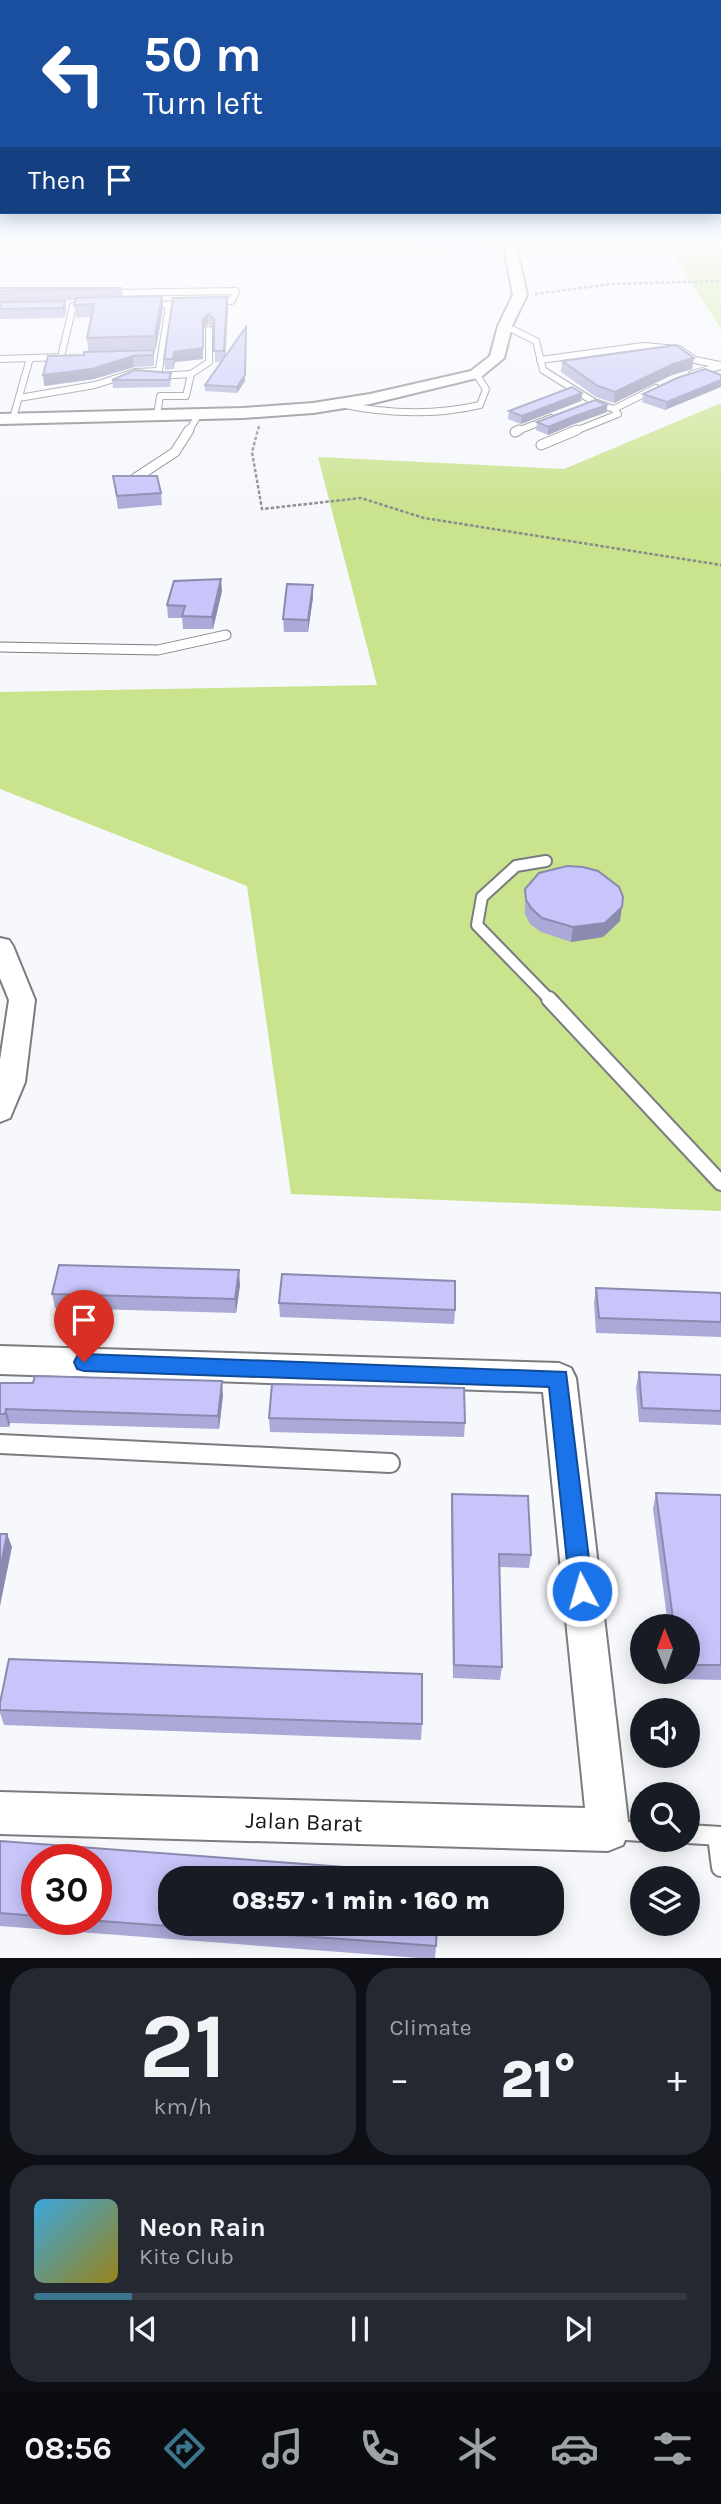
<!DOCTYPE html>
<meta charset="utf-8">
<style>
body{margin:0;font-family:Karla,sans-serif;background:#242831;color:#f1f3f6;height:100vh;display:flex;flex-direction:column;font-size:26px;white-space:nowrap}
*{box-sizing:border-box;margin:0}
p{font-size:23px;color:#9ea1a6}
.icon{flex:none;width:38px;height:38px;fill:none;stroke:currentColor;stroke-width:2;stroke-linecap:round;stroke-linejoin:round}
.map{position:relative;height:1958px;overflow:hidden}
.panel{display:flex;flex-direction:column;gap:10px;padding:10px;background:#0d0f14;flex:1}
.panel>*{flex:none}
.guide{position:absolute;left:0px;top:0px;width:721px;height:214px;box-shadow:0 4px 18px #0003;background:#1a4fa0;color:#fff;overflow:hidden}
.needle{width:46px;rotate:359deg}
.buttons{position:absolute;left:630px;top:1614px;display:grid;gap:14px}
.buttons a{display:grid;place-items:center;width:70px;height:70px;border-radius:50%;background:#171b24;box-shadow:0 4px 18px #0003;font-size:35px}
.speed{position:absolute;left:21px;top:1844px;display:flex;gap:14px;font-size:35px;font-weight:700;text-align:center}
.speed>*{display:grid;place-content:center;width:91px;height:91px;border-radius:50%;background:#171b24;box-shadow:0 4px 18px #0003;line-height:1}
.speed .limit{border:10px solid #d22;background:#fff;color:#111}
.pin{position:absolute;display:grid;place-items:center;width:60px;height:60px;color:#fff;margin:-72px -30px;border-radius:50% 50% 50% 0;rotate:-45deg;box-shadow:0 0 7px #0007}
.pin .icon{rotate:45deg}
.me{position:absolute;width:77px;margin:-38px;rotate:354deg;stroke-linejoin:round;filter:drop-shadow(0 0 5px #0008)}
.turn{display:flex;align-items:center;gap:24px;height:147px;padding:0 28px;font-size:32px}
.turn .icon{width:91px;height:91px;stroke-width:2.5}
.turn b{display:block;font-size:49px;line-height:60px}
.then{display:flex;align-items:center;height:66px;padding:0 28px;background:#0003;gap:14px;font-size:26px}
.big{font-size:52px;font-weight:800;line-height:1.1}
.panel .tile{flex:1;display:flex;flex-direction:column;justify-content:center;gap:10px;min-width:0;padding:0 24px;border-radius:28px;background:#242831}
.panel .dial{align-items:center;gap:0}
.dial b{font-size:91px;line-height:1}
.song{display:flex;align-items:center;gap:21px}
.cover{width:84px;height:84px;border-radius:10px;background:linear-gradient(135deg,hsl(200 70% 55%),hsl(50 70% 35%))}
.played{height:7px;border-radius:4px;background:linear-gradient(90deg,#3b768e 15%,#363941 15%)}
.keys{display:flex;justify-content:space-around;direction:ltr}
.heat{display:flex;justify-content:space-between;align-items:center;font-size:38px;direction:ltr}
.panel .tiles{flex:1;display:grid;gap:10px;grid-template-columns:1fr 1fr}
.tile:last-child{grid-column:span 2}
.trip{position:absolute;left:158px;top:1866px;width:406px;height:70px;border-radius:28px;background:#171b24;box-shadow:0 4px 18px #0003;font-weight:800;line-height:70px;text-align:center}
.tab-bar{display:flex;height:112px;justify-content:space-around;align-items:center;background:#090b0e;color:#9ea1a6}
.tab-bar .icon{width:49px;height:49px}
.tab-bar .on{color:#3b768e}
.tab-bar b{font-size:32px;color:#f1f3f6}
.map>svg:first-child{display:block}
.green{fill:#cae38d}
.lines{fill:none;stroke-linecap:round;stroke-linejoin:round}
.lane-far4-casing{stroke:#7b7c80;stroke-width:8}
.lane-far3-casing{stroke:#7b7c80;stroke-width:11}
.lane-far2-casing{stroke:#7b7c80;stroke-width:14}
.lane-far1-casing{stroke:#7b7c80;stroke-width:18}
.lane-casing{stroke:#7b7c80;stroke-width:22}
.street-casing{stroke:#7b7c80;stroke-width:4}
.path{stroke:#8b8c8e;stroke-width:2.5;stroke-dasharray:3.5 2;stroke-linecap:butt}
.lane-far4{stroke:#fff;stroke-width:6}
.lane-far3{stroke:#fff;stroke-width:9}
.lane-far2{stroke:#fff;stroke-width:10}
.lane-far1{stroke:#fff;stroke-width:14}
.lane{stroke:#fff;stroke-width:18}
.street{fill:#fff;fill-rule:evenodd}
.wall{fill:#aba9d7;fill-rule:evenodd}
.shaded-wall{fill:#8b8aaf}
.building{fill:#c7c5fa;stroke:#8b8aaf;stroke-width:2}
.route{fill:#1a73e8;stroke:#114b97;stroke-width:2}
.labels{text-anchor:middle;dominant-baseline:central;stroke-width:6;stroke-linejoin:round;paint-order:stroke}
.near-street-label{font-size:23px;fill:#161718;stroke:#fff}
</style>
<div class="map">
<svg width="721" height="1958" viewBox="0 0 721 1958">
<rect width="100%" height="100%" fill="#f7f8fc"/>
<!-- green -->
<g class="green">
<polygon points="664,241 721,241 721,329"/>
<polygon points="721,403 721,1211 291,1194 247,886 0,789 0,692 377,685 318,457 564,469"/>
</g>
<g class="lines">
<defs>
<g id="lane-far4">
<polyline points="109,293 236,291 232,301 212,302"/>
<polyline points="146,305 187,304"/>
<polyline points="505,326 536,341 543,370 594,402 614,409 656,388"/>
<polyline points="61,357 73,306"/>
<polyline points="0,359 63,357"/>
<polyline points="540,360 643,346 679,349 695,360 720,365"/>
<polyline points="191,374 209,362 209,330"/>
<polyline points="692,374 721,366"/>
<polyline points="19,398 95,385 135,372 159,371"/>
<path d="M340,404c47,10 93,12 140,1l6,-16 -10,-15"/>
<polyline points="157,415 160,396 186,396 191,374 158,376 169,305"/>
<polyline points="13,418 30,358"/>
<polyline points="188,432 199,414"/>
<polyline points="515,432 551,418"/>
<polyline points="573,432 618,414 614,409"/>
</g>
<g id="lane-far3">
<polyline points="515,432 519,430"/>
<polyline points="541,445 577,430"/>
<polyline points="134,479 175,452 189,430"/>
<polyline points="0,647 158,650 226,635"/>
</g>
<polyline id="lane-far2" points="546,861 516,866 482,897 477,925 551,1001"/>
<polyline id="lane-far1" points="549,999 721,1183"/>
<g id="lane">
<polyline points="0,1444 390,1463"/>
<polyline points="611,1830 642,1832"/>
<polyline points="688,1834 721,1836"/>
<polyline points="717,1836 721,1867"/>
</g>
<g id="street">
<polygon points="503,241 515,241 527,295 512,326 504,358 481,377 370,404 313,413 243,418 0,424 0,414 243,408 313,403 370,394 471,371 490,356 498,326 513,295"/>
<polygon points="0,938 9,940 13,946 35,1000 25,1082 10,1118 0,1122 0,1060 9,1000 0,978"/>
<polygon points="0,1346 559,1363 571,1368 576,1378 629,1830 623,1845 608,1851 0,1834 0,1792 585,1808 543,1392 0,1374"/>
</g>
</defs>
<!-- lane-far4 casing -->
<use href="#lane-far4" class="lane-far4-casing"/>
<!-- lane-far3 casing -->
<use href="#lane-far3" class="lane-far3-casing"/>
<!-- lane-far2 casing -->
<use href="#lane-far2" class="lane-far2-casing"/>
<!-- lane-far1 casing -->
<use href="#lane-far1" class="lane-far1-casing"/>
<!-- lane casing -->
<use href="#lane" class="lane-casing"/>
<!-- street casing -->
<use href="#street" class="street-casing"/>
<!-- path -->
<g class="path">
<polyline points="535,294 612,284 721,281"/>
<polyline points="259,426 252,452 262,509 361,498 424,518 721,565"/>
</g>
<!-- lane-far4 -->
<use href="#lane-far4" class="lane-far4"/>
<!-- lane-far3 -->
<use href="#lane-far3" class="lane-far3"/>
<!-- lane-far2 -->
<use href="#lane-far2" class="lane-far2"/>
<!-- lane-far1 -->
<use href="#lane-far1" class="lane-far1"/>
<!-- lane -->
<use href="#lane" class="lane"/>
<!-- street -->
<use href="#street" class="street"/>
</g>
<!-- wall -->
<g class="wall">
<polygon points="414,241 484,241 483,250 414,247"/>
<polygon points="0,288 122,288 123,297 162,296 163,308 156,349 88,351 87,338 91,317 76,318 74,305 76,300 0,302"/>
<polygon points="173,298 228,307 225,356 245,381 237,393 205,391 205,385 221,362 215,362 214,329 208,324 203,329 203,359 175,362 174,369 165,370 164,359"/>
<polygon points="65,301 66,311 64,318 0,319 0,302"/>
<polygon points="154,350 154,366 134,367 94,379 44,386 84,355"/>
<polygon points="562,361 692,369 672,375 614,403 596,397 561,372"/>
<polygon points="705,369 665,410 642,402 643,394"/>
<polygon points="171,373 171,381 170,387 113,388 112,380"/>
<polygon points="582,393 581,401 521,424 508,419 509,411"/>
<polygon points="607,412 574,424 548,435 536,430 537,422"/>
<polygon points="113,476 161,493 162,505 118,509"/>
<polygon points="222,591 213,629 183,629 182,618 168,618 167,605"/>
<polygon points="313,597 308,632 284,632 283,619"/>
<polygon points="525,889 620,921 603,937 571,942 541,932 530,924 525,914"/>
<polygon points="240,1285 236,1313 55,1308 52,1294"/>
<polygon points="596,1288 721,1293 721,1337 596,1333 594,1303"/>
<polygon points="279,1303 455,1310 454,1324 280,1317"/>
<polygon points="639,1372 721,1375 721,1425 639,1422 636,1387"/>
<polygon points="0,1383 223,1395 219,1429 10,1423 9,1427 0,1427"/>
<polygon points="269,1418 465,1423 464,1437 270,1432"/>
<polygon points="656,1493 721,1495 721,1680 675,1679 674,1671 688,1671 688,1626 668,1626 653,1509"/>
<polygon points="452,1494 531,1555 529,1568 499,1567 502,1667 500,1680 453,1678 451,1508"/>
<polygon points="0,1703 422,1724 421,1740 4,1725 0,1713"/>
<path d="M0,1841l436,105 -1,12h-16l-419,-32zM37,1860l59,60h-59z"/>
</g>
<!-- shaded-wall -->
<g class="shaded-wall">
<polygon points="162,296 163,308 156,349 155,336"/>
<polygon points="227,297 228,307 225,361 224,351"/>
<polygon points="65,301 66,311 64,318 63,308"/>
<polygon points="208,314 208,324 203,329 203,359 175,362 174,369 173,359 174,352"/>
<polygon points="246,332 245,381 237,393 237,387"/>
<polygon points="133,356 134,367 94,379 44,386 43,375"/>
<polygon points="694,358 692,369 672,375 614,403 615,392 673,364"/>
<polygon points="721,380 721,387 665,410 667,402"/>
<polygon points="582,393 581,401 521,424 522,416"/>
<polygon points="607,405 607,412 574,424 548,435 548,427 575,416"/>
<polygon points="221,579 222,591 213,629 212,617"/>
<polygon points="313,585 313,597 308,632 308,620"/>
<polygon points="622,907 620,921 603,937 571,942 573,927"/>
<polygon points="239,1270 240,1285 236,1313 235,1299"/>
<polygon points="222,1381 223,1395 219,1429 218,1416"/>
<polygon points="6,1409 10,1423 9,1427 5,1414"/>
<polygon points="7,1534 12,1547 0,1606 0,1570"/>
</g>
<!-- building -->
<g class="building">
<polygon points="414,241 484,241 484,245"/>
<polygon points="0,288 122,288 0,291"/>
<polygon points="162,296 155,336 87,338 94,304 74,305 76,298"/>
<polygon points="227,297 224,351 214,351 214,319 208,314 203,319 203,348 174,352 173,359 164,359 173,298"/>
<polygon points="65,301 63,308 0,309 0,302"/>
<polygon points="246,327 245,375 237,387 205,385"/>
<polygon points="676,345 694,358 673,364 615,392 598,386 562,361"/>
<polygon points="154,350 153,355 133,356 92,369 43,375 48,356 84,355 84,352"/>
<polygon points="705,369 721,375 721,380 667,402 643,394 677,378"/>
<polygon points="135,370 171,373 169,380 112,380"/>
<polygon points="572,387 582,393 522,416 509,411"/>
<polygon points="595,400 607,405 575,416 548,427 537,422"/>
<polygon points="113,476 157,476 161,493 117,496"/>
<polygon points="221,579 212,617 182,616 185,606 167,605 174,581"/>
<polygon points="287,584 313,585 308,620 283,619"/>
<polygon points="567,866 583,867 598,871 619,887 623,897 622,907 605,923 573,927 542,918 532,909 526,900 525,889 539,873"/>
<polygon points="59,1265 239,1270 235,1299 52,1294"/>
<polygon points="282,1274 455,1281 455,1310 279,1303"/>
<polygon points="596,1288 721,1293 721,1322 599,1318"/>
<polygon points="639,1372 721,1375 721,1411 642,1408"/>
<polygon points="35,1376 222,1381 218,1416 6,1409 5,1414 0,1414 0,1383 33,1383"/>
<polygon points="272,1384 464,1388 465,1423 269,1418"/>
<polygon points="656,1493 721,1495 721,1665 688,1665 688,1626 674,1626"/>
<polygon points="452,1494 528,1496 531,1555 499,1554 502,1667 454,1665"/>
<polygon points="0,1534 7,1534 0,1570"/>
<polygon points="9,1659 422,1674 422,1724 0,1710 0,1703"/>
<polygon points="0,1841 438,1874 438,1878 170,1878 170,1923 437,1923 436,1946 87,1920 96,1920 96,1860 37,1860 37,1916 0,1913"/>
</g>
<!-- sky -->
<linearGradient id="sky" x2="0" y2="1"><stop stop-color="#66b7e8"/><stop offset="0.47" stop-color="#fbfcfe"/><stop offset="1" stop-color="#fbfcfe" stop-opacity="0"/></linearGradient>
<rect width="721" height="515" fill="url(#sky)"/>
<!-- route -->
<polygon class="route" points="84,1354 566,1372 593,1591 590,1599 582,1602 574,1599 570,1591 549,1387 84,1371 77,1369 74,1362 77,1356"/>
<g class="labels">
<!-- near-street labels -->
<g class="near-street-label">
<text transform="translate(304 1822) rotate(2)">Jalan Barat</text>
</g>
</g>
</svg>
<div class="buttons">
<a><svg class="needle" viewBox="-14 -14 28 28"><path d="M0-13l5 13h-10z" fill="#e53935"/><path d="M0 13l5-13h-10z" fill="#9ea1a6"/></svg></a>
<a><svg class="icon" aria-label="sound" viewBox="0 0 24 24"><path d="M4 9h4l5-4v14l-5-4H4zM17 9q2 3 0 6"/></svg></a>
<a><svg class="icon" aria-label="search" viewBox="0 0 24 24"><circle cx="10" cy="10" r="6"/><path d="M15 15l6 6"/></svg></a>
<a><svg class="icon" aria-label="layers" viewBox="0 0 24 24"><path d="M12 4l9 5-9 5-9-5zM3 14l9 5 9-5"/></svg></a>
</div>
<div class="speed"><div class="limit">30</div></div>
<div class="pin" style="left:84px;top:1362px;background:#d93025"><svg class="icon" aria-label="arrive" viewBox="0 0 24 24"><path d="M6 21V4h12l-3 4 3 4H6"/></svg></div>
<svg class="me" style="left:582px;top:1591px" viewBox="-20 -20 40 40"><circle r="17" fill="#1a73e8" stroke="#fff" stroke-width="3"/><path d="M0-11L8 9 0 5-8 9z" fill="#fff"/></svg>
<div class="trip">08:57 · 1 min · 160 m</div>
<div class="guide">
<div class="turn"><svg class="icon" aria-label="left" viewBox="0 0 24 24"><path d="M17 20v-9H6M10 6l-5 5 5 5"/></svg><div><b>50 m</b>Turn left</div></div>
<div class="then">Then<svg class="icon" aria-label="arrive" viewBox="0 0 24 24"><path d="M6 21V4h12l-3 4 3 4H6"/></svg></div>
</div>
</div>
<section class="panel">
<div class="tiles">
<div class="tile dial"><b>21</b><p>km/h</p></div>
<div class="tile"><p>Climate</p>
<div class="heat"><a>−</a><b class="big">21°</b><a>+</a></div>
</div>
<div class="tile">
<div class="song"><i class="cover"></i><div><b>Neon Rain</b><p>Kite Club</p></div></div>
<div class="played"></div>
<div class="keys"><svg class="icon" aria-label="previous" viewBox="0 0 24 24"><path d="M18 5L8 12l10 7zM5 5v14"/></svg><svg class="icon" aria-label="pause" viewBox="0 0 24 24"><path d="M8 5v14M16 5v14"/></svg><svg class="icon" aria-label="next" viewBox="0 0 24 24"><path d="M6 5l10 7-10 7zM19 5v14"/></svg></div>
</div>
</div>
</section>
<nav class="tab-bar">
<b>08:56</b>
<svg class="icon on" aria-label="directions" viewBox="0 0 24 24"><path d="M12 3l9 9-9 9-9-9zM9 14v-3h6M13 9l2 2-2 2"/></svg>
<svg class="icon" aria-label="music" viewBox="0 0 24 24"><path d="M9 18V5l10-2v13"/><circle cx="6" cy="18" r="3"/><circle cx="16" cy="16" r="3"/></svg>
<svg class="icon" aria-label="phone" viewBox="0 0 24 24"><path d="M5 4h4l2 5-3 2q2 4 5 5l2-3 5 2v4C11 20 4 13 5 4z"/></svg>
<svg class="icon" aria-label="climate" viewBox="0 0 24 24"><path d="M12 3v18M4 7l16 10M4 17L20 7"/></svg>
<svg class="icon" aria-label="car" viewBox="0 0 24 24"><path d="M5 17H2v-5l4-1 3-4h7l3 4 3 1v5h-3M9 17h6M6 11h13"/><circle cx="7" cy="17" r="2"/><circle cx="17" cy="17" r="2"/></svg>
<svg class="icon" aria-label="filters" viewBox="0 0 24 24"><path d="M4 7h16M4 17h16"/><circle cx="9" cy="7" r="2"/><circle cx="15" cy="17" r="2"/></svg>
</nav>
